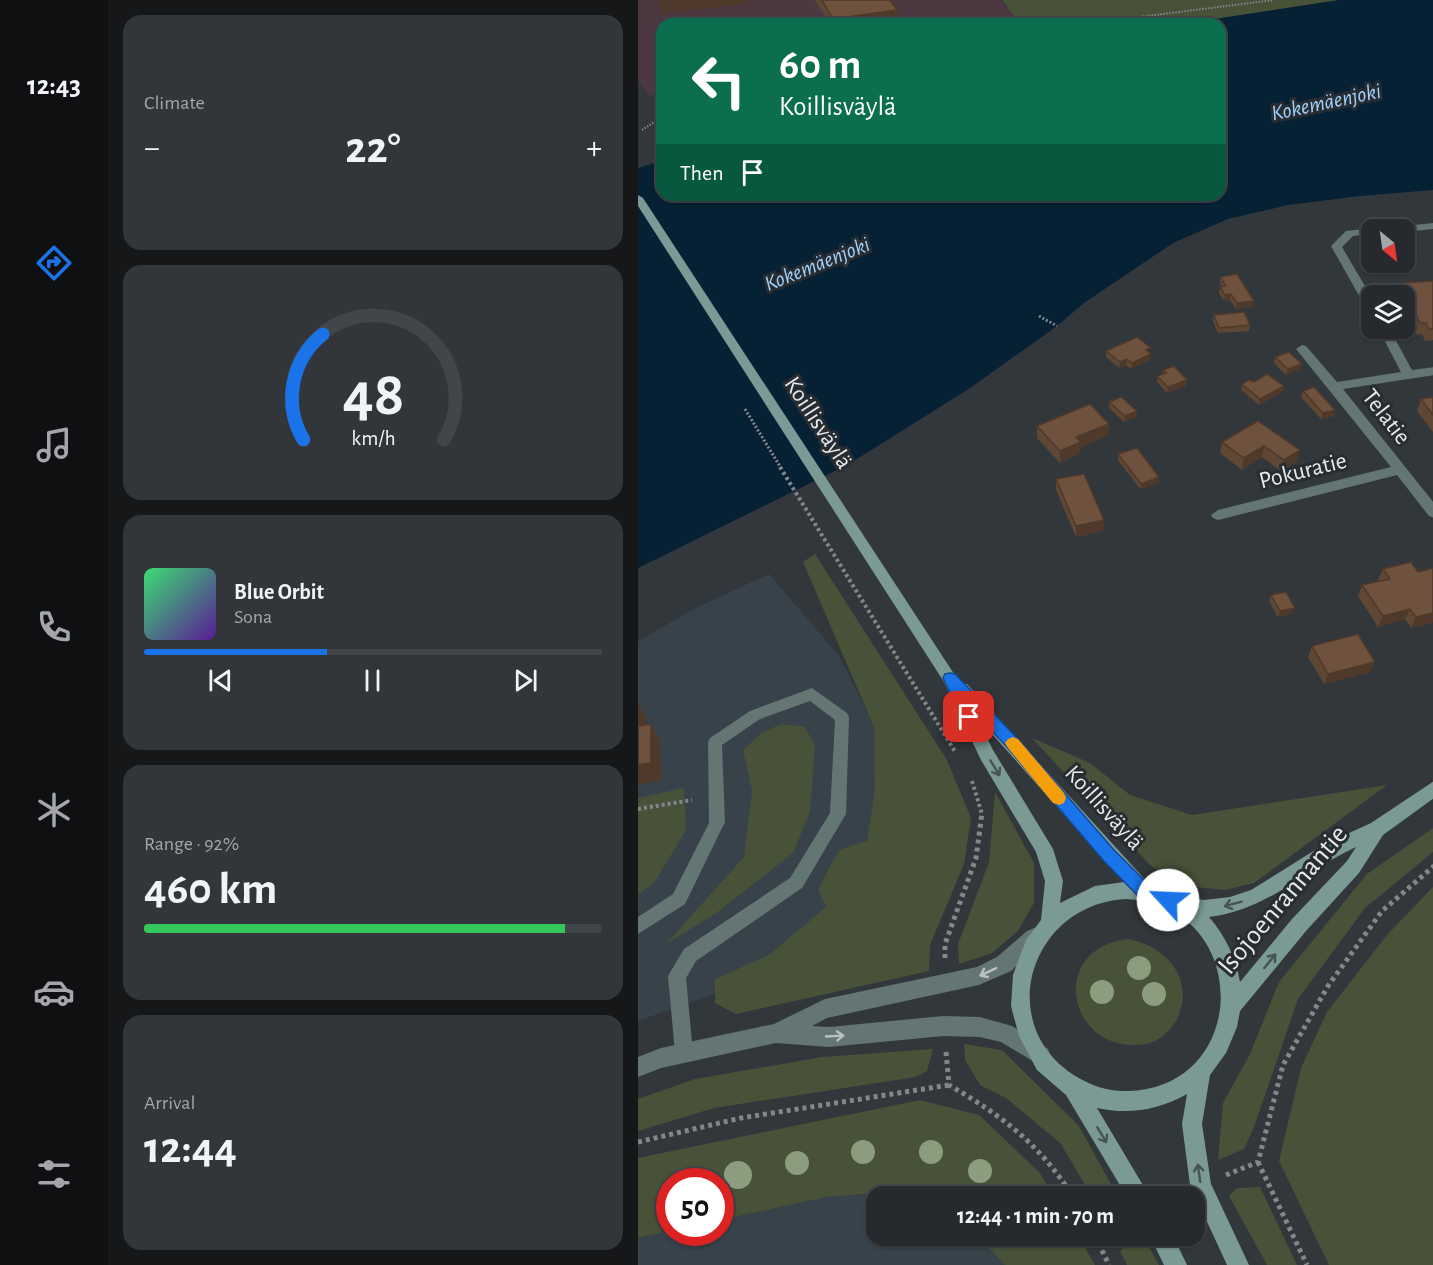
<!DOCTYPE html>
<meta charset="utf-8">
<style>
body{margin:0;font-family:"Alegreya Sans",sans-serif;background:#323539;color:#f1f3f6;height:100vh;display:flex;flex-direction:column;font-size:22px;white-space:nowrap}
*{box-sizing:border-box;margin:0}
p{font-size:20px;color:#a4a6aa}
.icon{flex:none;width:33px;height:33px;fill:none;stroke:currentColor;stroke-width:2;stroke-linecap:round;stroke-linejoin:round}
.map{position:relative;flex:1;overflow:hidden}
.details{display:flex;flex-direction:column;gap:15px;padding:15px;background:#151719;width:530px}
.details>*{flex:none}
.top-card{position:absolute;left:18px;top:18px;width:570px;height:183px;border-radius:18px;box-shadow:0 2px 4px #0004,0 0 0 2px #424549;background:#0b6e4f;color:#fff;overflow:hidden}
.needle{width:39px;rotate:151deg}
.fabs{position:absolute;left:723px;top:219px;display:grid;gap:12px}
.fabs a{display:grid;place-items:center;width:54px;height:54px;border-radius:12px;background:#26292d;box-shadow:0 2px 4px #0004,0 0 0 2px #424549;font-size:30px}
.speed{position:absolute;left:18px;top:1168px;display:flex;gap:12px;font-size:30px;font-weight:700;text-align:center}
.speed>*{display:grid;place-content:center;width:78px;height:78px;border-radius:50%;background:#26292d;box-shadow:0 2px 4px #0004,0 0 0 2px #424549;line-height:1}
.speed .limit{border:9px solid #d22;background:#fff;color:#111}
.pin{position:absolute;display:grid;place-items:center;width:51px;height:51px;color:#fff;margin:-26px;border-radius:12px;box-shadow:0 3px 9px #0006}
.me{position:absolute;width:66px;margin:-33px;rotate:295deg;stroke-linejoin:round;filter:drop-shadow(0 0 4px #0008)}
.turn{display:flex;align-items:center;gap:21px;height:126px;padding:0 24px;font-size:27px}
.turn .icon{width:78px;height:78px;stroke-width:2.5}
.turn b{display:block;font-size:42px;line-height:51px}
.then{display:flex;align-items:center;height:57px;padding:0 24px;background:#0003;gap:12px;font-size:22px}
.big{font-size:45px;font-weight:700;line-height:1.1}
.details .card{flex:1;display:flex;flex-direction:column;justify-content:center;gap:9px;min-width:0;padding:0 21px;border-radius:18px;background:#323539}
.details .dial{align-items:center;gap:0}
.dial svg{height:156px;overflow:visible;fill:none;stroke:#424549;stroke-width:7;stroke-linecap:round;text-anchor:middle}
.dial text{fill:#f1f3f6;stroke:none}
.song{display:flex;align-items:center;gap:18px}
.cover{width:72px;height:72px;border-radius:9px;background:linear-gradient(135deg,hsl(140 70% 55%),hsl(270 70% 35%))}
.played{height:6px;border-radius:3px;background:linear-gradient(90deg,#1a73e8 40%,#424549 40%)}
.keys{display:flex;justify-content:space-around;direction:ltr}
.heat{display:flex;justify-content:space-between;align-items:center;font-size:33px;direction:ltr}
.charge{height:9px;border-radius:4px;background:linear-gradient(90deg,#34c759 92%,#424549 0)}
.trip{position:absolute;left:228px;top:1186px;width:339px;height:60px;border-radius:18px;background:#26292d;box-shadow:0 2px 4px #0004,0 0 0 2px #424549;font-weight:700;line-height:60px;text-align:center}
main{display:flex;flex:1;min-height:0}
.tab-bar{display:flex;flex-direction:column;width:108px;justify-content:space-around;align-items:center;background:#0f1012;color:#a4a6aa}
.tab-bar .icon{width:42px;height:42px}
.tab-bar .active{color:#1a73e8}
.tab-bar b{font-size:27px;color:#f1f3f6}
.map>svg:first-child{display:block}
.built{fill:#37424b}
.industrial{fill:#4b3841}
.green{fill:#475238}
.water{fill:#062034}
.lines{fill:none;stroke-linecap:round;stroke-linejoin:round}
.path-far3{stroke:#83878c;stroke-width:2;stroke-dasharray:1.5 1.5;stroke-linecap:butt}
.path-far2{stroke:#83878c;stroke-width:3;stroke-dasharray:2 2;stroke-linecap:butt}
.path-far1{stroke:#83878c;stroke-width:4;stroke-dasharray:3 3;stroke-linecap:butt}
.path{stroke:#83878c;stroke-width:5;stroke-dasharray:4 4;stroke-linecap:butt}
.lane{fill:#637673;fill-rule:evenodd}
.street{fill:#637673;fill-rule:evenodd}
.secondary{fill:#7b9995;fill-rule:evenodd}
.tree{fill:#8c9c7e}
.wall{fill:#5f4735}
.shaded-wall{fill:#4e392b}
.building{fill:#6f523e;stroke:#4e392b;stroke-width:1.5}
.oneway{stroke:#455355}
.oneway2{stroke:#b9c1c3}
.route{fill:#1a73e8;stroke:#114b97;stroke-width:1.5}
.slow{fill:#f59e0b}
.labels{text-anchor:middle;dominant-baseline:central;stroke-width:6;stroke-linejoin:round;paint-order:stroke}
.far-water-label{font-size:22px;font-style:italic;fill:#a1d2fd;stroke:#282d32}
.street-label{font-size:24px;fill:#e7eaee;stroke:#282d32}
.near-street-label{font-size:28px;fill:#e7eaee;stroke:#282d32}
</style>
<main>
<nav class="tab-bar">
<b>12:43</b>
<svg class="icon active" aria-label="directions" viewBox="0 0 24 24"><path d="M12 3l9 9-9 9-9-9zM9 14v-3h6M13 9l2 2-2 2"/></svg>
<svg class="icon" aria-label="music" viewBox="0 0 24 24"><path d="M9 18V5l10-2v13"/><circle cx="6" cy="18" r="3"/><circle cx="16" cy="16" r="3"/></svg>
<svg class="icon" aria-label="phone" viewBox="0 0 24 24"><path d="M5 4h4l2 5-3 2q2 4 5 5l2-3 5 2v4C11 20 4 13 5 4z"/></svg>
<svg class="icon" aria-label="climate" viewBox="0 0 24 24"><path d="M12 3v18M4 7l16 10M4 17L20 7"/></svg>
<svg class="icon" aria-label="car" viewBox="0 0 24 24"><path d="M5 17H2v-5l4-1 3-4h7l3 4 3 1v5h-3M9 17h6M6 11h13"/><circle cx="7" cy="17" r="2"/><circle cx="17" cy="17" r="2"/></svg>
<svg class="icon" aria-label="filters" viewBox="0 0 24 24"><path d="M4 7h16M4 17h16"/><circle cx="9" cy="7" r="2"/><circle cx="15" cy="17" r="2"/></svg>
</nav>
<section class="details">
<div class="card"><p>Climate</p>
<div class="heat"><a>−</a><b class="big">22°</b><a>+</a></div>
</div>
<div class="card dial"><svg viewBox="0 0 100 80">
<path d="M14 69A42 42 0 1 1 86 69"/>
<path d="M14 69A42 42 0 0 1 24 15" stroke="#1a73e8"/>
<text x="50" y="56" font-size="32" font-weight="700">48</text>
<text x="50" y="72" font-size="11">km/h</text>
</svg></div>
<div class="card">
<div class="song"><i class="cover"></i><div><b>Blue Orbit</b><p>Sona</p></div></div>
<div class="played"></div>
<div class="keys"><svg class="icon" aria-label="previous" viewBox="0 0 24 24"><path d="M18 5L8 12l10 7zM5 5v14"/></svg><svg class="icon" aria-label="pause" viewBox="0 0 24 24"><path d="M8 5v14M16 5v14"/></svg><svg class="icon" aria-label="next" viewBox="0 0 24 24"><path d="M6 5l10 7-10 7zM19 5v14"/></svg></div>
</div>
<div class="card"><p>Range · 92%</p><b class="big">460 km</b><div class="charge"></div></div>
<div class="card"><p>Arrival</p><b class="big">12:44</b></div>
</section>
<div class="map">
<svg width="796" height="1265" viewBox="0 0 796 1265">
<rect width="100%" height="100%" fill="#32373c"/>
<!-- built -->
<g class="built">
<polygon points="131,574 201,656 275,802 132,974 0,1021 0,641 58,608"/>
<polygon points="293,1189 301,1197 238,1197 238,1236 339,1236 367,1265 0,1265 0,1238 31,1231 32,1233 82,1233 83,1220 188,1197"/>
</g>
<!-- industrial -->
<polygon class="industrial" points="0,0 362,0 372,12 364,0 674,0 445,24 24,24 24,94 12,96 0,80"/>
<!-- green -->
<g class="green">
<polygon points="364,0 703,0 545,24 382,24"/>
<polygon points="177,554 309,760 333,818 326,864 292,945 291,971 98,1014 77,1003 77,979 131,955 188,907 180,889 201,850 229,841 237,788 236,727 165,562"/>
<polygon points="143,724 167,727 177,746 172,812 155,853 77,914 28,944 106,857 114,791 105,750 122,734"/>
<polygon points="394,738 452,763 492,795 554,815 749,785 616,883 587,890 547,886 512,865"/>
<polygon points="46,788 48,830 16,883 0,895 0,798"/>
<polygon points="357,792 396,863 396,903 380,931 354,953 321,964 320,944 351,862"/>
<polygon points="795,828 795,852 727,908 660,999 616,1127 606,1149 580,1160 585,1103 612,1054 641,982 729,874"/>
<polygon points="795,887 795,1265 691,1265 641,1161 663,1068 689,1012 749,935"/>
<path d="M490,939c38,7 68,40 49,80 -8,15 -22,26 -40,26 -71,3 -88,-97 -9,-106z"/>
<polygon points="326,1044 364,1050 441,1126 480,1197 454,1197 423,1144 368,1098 342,1085 327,1060"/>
<polygon points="295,1049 289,1071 278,1077 76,1108 0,1131 0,1099 57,1079 184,1057"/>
<polygon points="282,1100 341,1115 402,1173 416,1197 301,1197 293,1189 188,1197 83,1220 82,1182 32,1182 31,1231 0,1238 0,1158"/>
<polygon points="622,1187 659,1265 629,1265 591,1196 599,1188"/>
<polygon points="339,1236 440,1236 457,1265 367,1265"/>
<polygon points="498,1236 505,1236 521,1265 489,1265 482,1251"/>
</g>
<!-- water -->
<polygon class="water" points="701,0 795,0 795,190 722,196 650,205 590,219 535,243 446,303 419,326 332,388 243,444 209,465 0,568 0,168 24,161 24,195 582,195 582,24 544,24"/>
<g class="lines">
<!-- path-far3 -->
<g class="path-far3">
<polyline points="445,24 636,0"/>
<polyline points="4,130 24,117"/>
</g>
<!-- path-far2 -->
<g class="path-far2">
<polyline points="401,316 419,326"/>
<polyline points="107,409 143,468"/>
</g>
<!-- path-far1 -->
<g class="path-far1">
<polyline points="142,467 318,753"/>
<polyline points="334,781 344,814"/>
<polyline points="0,809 54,800"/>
</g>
<!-- path -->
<g class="path">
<polyline points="307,958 307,944 338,858 344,813"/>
<path d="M308,1052l3,33c53,31 91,59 124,112"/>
<polyline points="0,1142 103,1118 311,1085"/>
<polyline points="620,1162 669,1265"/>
<polyline points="588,1175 620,1162 645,1065 690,986 744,911 796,866"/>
<polyline points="457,1236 471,1265"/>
</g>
<!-- lane -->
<polygon class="lane" points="174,688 209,713 211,717 208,814 164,888 58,961 48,978 55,1053 52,1059 46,1062 40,1059 37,1053 30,976 46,949 152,878 192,813 197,720 172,701 122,719 84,745 87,823 84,828 47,904 0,934 0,917 35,894 71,823 70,742 72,738 112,711"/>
<!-- street -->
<g class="street">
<polygon points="796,223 796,229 766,232 766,230 753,230 758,227"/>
<polygon points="734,228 738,230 734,230 734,234 715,236 704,247 734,298 734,311 728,308 693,246 708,231"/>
<polygon points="740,328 751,328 774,370 796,367 796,375 705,389 796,503 796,518 791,516 759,475 580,520 575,518 573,515 580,510 753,467 658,349 664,345 668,346 699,382 763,372"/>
<polygon points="396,928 403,931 405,937 403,943 373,971 341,985 189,1018 174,1026 191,1027 305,1016 342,1017 374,1026 410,1049 413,1056 410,1063 403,1066 363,1042 342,1037 305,1036 191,1047 138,1043 23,1068 0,1077 0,1057 23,1048 136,1024 187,999 339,967 359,957 389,931"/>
</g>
<!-- secondary -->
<g class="secondary">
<path d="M0,195l5,3 317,485 7,1 23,25 160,176 28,10 26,5 26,-3 21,-7 72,-45 48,-22 63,-42v17l-51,37 -24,38 -53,58 -66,80 -3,16 -11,26 -16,22 -8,49 9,60 38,81h-22l-37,-80 -8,-61 5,-30c-28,16 -59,21 -90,14l53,89h-23l-61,-102 -29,-25 -18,-34 -8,-30 2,-31 13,-35 15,-20 4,-39 -9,-29 -55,-92 -37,-78 -306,-476zM338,716l148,166 -29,4 -35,17 3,-22 -10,-32 -60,-99zM718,847l-9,14 -55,58 -52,63c-4,-24 -15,-47 -31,-65 56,-6 97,-47 147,-70zM488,899c127,6 125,189 2,192 -19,1 -35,-5 -51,-14 -85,-51 -47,-173 49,-178z"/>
<polygon points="512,1236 535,1236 549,1265 526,1265"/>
</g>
</g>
<!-- trees -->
<g class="tree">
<circle cx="501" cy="968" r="12"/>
<circle cx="464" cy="992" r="12"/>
<circle cx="516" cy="994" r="12"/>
<circle cx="225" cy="1152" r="12"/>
<circle cx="293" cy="1152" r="12"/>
<circle cx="159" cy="1163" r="12"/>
<circle cx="342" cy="1171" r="12"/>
<circle cx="100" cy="1175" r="14"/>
</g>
<!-- wall -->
<g class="wall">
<polygon points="177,0 252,0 260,24 192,24"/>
<polygon points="582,277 615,307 598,309 592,300 586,301 581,293 582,287 584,287 582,283"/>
<polygon points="795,281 795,340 787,341 784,334 779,335 766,311 766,296 759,296 758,294 762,283"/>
<polygon points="576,315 612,325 611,331 580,333 575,321"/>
<polygon points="468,351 512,354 512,360 493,369 488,365 481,368 468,357"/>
<polygon points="637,357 664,364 662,369 648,375 636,363"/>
<polygon points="525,370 549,380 548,386 529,393 519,382 519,376 524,374"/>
<polygon points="616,382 646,386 645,391 621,405 603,390 604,384"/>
<polygon points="665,391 697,410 696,416 683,419 663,397"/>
<polygon points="795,397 795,432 779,411 783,399"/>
<polygon points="471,402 499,411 498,417 486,422 471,408"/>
<polygon points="620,421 659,461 643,471 624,457 604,470 582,453 584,442"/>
<polygon points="471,424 471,435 443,447 442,453 422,463 399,438 399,426"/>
<polygon points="480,454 521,483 502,489 480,460"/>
<polygon points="418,479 466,520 465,531 438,537 418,490"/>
<polygon points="745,569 795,622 773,628 767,619 740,627 720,596 724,585 741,581 740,580"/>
<polygon points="633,595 657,608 655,613 640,617 631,601"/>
<polygon points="674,646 733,672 686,684 670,657"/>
</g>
<!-- shaded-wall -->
<g class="shaded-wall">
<polygon points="20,0 110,0 111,3 24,14"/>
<polygon points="259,10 260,24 196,24 195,19"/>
<polygon points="593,294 592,300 586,301 587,295"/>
<polygon points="616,301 615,307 598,309 599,303"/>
<polygon points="513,354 512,360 493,369 494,363"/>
<polygon points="489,359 488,365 481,368 482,362"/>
<polygon points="664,364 662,369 648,375 650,369"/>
<polygon points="549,380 548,386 529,393 530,387"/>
<polygon points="646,386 645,391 621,405 622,399"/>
<polygon points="697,410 696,416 683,419 685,413"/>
<polygon points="499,411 498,417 486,422 487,416"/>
<polygon points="471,424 471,435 443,447 442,453 422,463 422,451 438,437"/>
<polygon points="626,446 624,457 604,470 606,458"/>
<polygon points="662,450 659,461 643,471 646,460"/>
<polygon points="521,477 521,483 502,489 503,484"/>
<polygon points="466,520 465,531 438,537 438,526"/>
<polygon points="657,608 655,613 640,617 642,611"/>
<polygon points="772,609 767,619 740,627 745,616"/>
<polygon points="795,613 795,622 773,628 778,617"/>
<polygon points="737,662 733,672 686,684 690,674"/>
<polygon points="0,703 8,718 9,744 0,729"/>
<polygon points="13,724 22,741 23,780 0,785 0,765"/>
</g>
<!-- building -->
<g class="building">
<polygon points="184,0 252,0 259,10 195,19"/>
<polygon points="599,274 616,301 599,303 593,294 587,295 582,287 588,286 582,277"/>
<polygon points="795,281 795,329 791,329 788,323 782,323 762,283"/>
<polygon points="606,312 612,325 581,328 576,315"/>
<polygon points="499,337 513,348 508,350 513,354 494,363 489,359 482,362 468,351"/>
<polygon points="651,352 664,364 650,369 637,357"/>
<polygon points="536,366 549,380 530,387 519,376 528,373 525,370"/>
<polygon points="629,374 646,386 622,399 604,384 611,380 616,382"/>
<polygon points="676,387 697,410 685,413 665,391"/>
<polygon points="483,397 499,411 487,416 471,402"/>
<polygon points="795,397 795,415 783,399"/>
<polygon points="452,404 471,424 438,437 443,442 422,451 399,426"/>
<polygon points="620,421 662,450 646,460 626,446 606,458 584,442"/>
<polygon points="499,448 521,477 503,484 480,454"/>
<polygon points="446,474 466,520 438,526 418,479"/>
<polygon points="773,562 780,572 795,568 795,613 778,617 772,609 745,616 724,585 752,579 745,569"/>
<polygon points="648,592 657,608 642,611 633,595"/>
<polygon points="720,634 737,662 690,674 674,646"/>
<polygon points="13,724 13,763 0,765 0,726"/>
</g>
<!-- one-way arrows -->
<defs><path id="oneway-shaft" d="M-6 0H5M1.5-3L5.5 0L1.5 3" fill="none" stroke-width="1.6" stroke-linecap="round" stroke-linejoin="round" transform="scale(1.5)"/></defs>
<g class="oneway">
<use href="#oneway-shaft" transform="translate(357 768) rotate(59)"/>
<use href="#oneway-shaft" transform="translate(595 904) rotate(165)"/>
<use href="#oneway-shaft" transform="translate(632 961) rotate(-51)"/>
<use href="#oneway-shaft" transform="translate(464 1135) rotate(59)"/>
<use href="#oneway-shaft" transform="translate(561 1173) rotate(-98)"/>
</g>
<g class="oneway2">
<use href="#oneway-shaft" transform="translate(350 972) rotate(155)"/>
<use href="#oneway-shaft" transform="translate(197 1036) rotate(-3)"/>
</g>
<!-- route -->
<polygon class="route" points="312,673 317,674 378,737 476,850 513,887 535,895 538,900 535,906 530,908 502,898 465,860 368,746 336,712 338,717 336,721 326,721 305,678 307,674"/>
<!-- slow -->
<polygon class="slow" points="375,737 380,739 426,793 428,798 426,803 421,805 415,803 370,748 367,743 370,739"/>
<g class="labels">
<!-- far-water labels -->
<g class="far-water-label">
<text transform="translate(688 102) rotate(-12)">Kokemäenjoki</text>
<text transform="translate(179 264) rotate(-22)">Kokemäenjoki</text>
</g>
<!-- street labels -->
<g class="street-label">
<text transform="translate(748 417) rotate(52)">Telatie</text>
<text transform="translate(180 423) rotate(57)">Koillisväylä</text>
<text transform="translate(665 471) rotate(-14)">Pokuratie</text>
<text transform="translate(466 808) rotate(48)">Koillisväylä</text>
</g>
<!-- near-street labels -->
<g class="near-street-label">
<text transform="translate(645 900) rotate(-50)">Isojoenrannantie</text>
</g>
</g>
</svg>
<div class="fabs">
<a><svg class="needle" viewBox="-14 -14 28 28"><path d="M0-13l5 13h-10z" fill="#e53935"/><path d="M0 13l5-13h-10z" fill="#a4a6aa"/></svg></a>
<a><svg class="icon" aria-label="layers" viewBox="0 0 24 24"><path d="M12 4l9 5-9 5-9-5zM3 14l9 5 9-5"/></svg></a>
</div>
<div class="speed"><div class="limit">50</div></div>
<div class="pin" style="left:331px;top:717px;background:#d93025"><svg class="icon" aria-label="arrive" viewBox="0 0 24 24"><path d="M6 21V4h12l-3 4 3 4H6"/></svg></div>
<svg class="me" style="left:530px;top:900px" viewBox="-20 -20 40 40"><circle r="19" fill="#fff"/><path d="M0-13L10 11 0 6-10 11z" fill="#1a73e8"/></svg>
<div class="trip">12:44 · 1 min · 70 m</div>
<div class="top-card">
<div class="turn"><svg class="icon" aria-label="left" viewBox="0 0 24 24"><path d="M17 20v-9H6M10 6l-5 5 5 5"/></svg><div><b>60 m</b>Koillisväylä</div></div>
<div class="then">Then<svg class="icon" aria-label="arrive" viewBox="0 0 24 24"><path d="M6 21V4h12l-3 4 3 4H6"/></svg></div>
</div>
</div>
</main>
